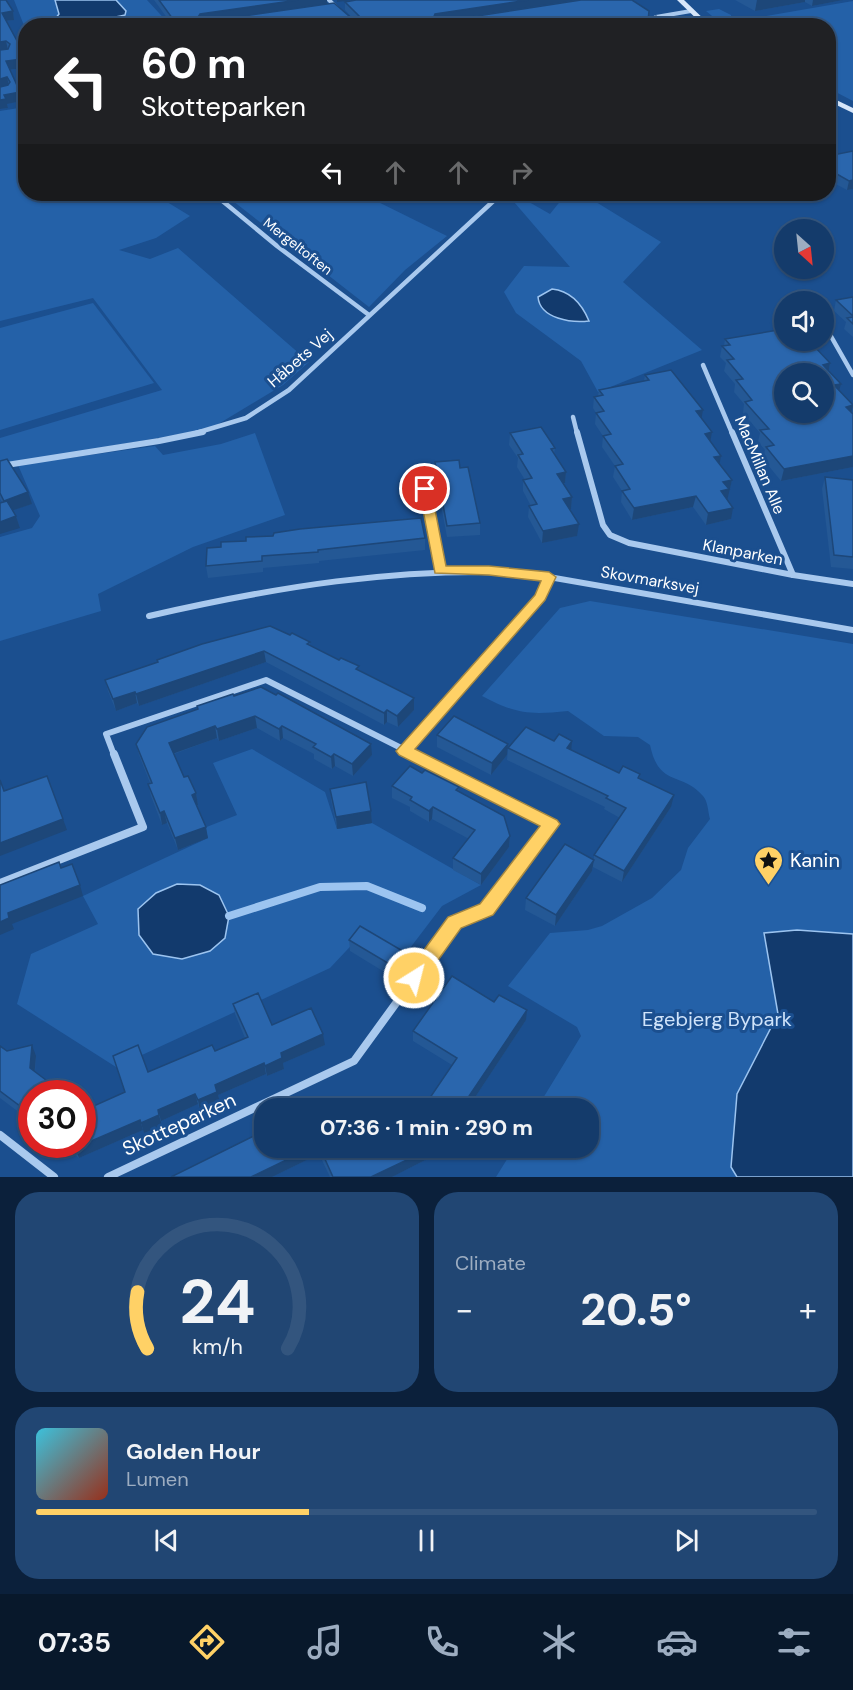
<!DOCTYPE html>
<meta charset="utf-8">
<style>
body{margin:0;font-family:"DM Sans",sans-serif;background:#214673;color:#f1f3f6;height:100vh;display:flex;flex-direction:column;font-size:22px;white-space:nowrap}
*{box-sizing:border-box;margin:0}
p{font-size:20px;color:#9dadc1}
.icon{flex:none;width:33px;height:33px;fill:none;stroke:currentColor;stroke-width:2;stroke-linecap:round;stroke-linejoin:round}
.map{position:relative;height:1177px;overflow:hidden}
.panel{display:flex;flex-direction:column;gap:15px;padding:15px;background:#0b203b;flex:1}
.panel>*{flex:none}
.top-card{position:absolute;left:18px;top:18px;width:818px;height:183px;border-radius:24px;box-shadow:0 2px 4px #0004,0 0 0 2px #33557e;background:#202124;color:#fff;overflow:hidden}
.needle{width:39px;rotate:153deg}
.tools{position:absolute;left:774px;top:219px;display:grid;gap:12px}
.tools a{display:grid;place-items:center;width:60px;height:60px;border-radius:50%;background:#143b6b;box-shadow:0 2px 4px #0004,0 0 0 2px #33557e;font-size:30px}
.speed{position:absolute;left:18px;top:1080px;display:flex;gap:12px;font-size:30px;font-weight:700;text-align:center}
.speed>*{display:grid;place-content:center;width:78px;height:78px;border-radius:50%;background:#143b6b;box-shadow:0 2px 4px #0004,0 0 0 2px #33557e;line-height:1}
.speed .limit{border:9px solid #d22;background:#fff;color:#111}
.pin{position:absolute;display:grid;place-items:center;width:51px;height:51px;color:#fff;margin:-26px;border:3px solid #fff;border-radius:50%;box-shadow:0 2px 6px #0007}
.me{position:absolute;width:66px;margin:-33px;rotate:36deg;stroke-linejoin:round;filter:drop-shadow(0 0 4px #0008)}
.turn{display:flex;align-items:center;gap:21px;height:126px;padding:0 24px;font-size:27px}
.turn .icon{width:78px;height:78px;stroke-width:2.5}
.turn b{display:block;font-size:42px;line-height:51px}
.lanes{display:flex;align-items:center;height:57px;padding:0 24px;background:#0003;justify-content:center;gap:30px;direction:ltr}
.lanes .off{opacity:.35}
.big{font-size:45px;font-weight:700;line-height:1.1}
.panel .tile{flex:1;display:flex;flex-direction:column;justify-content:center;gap:9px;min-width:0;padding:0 21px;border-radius:24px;background:#214673}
.panel .dial{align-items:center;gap:0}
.dial svg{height:156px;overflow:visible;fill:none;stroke:#33557e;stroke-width:7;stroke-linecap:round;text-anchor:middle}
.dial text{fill:#f1f3f6;stroke:none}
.song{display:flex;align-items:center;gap:18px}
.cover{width:72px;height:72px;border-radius:9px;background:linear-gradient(135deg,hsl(190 70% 55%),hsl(10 70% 35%))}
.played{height:6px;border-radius:3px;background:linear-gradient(90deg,#ffd166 35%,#33557e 35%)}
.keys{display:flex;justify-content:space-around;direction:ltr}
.heat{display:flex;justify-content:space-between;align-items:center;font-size:33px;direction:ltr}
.panel .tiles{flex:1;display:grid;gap:15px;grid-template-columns:1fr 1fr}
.tile:last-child{grid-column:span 2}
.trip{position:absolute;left:254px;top:1098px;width:345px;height:60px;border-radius:24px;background:#143b6b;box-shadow:0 2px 4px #0004,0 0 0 2px #33557e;font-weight:700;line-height:60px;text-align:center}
.tab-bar{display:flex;height:96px;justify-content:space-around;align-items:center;background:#08182b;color:#9dadc1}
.tab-bar .icon{width:42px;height:42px}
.tab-bar .current{color:#ffd166}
.tab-bar b{font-size:27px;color:#f1f3f6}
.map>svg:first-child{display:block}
.green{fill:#2461a8}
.water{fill:#123a6d;stroke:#9cc4f0;stroke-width:1.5}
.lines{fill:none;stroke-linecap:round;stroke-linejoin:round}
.stream{stroke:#9cc4f0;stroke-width:8}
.street-far3{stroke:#a9c9ee;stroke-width:4}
.street-far2{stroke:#a9c9ee;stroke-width:4.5}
.street-far1{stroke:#a9c9ee;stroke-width:6}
.street{stroke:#a9c9ee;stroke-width:8}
.secondary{fill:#d6e6fa;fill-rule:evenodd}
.wall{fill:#245895}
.shaded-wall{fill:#1d4779}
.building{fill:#2a66ad;stroke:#1d4779;stroke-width:1.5;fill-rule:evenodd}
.route{fill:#ffd166;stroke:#a68842;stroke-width:1.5}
.labels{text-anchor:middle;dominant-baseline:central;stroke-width:6;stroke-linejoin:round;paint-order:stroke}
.far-street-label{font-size:14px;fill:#fff;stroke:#1b4f8f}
.street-label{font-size:16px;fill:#fff;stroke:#1b4f8f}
.near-poi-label{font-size:20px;fill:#fff;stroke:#1b4f8f;text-anchor:start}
.near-park-label{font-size:20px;fill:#cfe3fa;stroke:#1b4f8f}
.near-street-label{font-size:20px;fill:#fff;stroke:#1b4f8f}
</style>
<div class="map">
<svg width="853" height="1177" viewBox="0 0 853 1177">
<rect width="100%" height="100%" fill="#1b4f8f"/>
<!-- green -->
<g class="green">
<polygon points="14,0 147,0 170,25 26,26 25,28"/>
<polygon points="853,1 853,101 828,88 828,26 723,25 706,11 719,9 731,15 731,22"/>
<polygon points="25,107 26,194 154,194 190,216 156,238 119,250 150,259 178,248 309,362 283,385 210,429 0,465 0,438 162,390 93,298 0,321 0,111"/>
<polygon points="224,194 284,194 285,195 362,194 447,236 405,270 369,307"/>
<polygon points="515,194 550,214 566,194 583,194 661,242 623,282 702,350 598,392 581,361 516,313 504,292 524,266 570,267 508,195"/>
<polygon points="93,303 154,383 0,430 0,328"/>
<polygon points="255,433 285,515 193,547 98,594 101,611 0,641 0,537 32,528 40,516 18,465 155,446 163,455 221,444"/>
<path d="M590,601l263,43v533h-357l18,-29h74v-40h-51l44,-72 -4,-9 -69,-41 42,-53 38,-3 14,-4 50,-28 29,-28 7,-22 22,-29c-2,-7 -2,-18 -7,-23 -21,-25 -44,-8 -53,-51l-12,-8 -34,-1 -36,-25c-39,4 -52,3 -86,-15l78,-88z"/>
<polygon points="252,749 325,792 337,829 372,823 481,885 442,906 401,960 362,934 330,968 116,1067 17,1004 31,954 98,924 83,896 208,838 204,828 237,815 213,763"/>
</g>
<!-- water -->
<g class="water">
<path d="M55,0h61l10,11 -1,4c-13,4 -24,2 -38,4 -12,2 -20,7 -32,6v-6l4,-5z"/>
<path d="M552,289c19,2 30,15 37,32 -17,2 -49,-2 -51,-24z"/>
<polygon points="177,884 200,885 219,895 229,916 225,938 210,951 182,959 153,954 139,935 138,909 156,893"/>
<polygon points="797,930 853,934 853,1177 737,1177 731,1167 737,1094 778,1014 764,933"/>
</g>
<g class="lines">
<!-- stream -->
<polyline class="stream" points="229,916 320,887 367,886 422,908"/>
<!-- street-far3 -->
<g class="street-far3">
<polyline points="329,0 338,9"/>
<polyline points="650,26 652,19 656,17 691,11"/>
</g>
<!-- street-far2 -->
<g class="street-far2">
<polyline points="214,194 277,246 369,315"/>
<polyline points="824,324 853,375"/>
<polyline points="703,365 732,433"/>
<polyline points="573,417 577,433"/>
<polyline points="196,433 246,418 289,390 501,194"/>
</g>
<!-- street-far1 -->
<g class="street-far1">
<polyline points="577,432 603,525 610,535 629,543 793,575 853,584"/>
<polyline points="732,432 793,575"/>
<polyline points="0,466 159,441 203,432"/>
<polyline points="423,479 440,570"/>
<path d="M149,616c127,-29 247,-49 377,-43l327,57"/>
<polyline points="404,751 541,597 549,577"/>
<polyline points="114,755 106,734 266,680 415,755"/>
</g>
<!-- street -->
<g class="street">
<polyline points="0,883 143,827 114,754"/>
<polyline points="0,1135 54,1177"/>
<polyline points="108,1177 354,1061 455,922 487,910 551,824 412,754"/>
</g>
<!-- secondary -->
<g class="secondary">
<polygon points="677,0 684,0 711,26 704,26"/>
<polygon points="828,96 853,108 853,113 828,101"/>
</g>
</g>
<!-- wall -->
<g class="wall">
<polygon points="0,0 13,11 14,20 6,21 23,52 25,61 22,61 23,68 10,70 20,92 22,101 7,104 8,108 0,109"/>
<polygon points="154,0 327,0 327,4 356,22 345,10 345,2 356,0 578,0 461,18 581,0 648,21 670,26 173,26"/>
<polygon points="735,0 843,0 812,6 805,2 755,11"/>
<polygon points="853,151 853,189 847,190 828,180 828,156"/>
<polygon points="853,297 853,337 844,329 846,322 834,311 836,300"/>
<polygon points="725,339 818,350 830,363 829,370 840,391 853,405 852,412 853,414 853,467 781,481 763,459 765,450 758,442 760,433 743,413 744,404 734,392 735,384 724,371 726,363 720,357 722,346 724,346"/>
<polygon points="645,375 702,419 720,465 732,480 727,499 731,519 706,525 693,507 632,520 621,502 622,491 613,477 615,466 602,447 603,436 595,424 596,413 593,408 594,397 598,396 599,390 644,381"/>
<polygon points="510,433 555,448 554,454 566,472 565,483 563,484 572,497 571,509 569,509 577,536 542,543 528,517 529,506 531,506 523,491 523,480 525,480 517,467 518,458 509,445"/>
<polygon points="0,461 32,504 13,510 16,516 20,528 0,499"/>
<polygon points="435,462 460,468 480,523 480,535 447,537 435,473"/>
<polygon points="825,477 853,480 853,569 831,567 822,489"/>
<polygon points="425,538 425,550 319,561 319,563 263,568 263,572 208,578 206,566 221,547"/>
<polygon points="290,635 310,642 310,645 414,698 414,710 398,727 387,722 384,725 266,662 139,706 137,703 116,711 108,691 105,680 158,663 157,660"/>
<polygon points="234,696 372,755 353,776 335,766 332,769 314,759 314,754 283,738 280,741 257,728 219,741 217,738 174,754 184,777 196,793 198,805 197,806 208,838 178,850 167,823 162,825 151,796 148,784 150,783 139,755 136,744 198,710 197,706"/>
<polygon points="437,735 508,744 507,755 491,775 437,747"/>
<polygon points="508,748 571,750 619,773 640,774 639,779 671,807 622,882 593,867 592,871 555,926 525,910 526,898 594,860 594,855 620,818 604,809 605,807 507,760"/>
<polygon points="422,773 459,787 458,792 510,836 509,847 481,885 453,870 453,858 469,839 432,819 429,822 410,811 410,807 392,798 392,786"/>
<polygon points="330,789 371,811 372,823 337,829 331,800"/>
<polygon points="349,940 401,950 402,961 391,976 350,951"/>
<polygon points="233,1004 272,1025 325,1045 283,1063 284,1069 267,1076 266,1074 218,1095 220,1102 200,1111 198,1104 161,1121 162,1126 144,1133 143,1130 79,1158 61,1144 82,1144 94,1106 125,1092 148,1072 215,1051 245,1038 235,1014"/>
<polygon points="526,1020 468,1108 423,1108 452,1065 413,1041 413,1031"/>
<polygon points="0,1046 7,1051 36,1056 35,1072 54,1086 78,1094 32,1094 32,1122 0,1098"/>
<polygon points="264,1148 442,1148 437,1154 392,1177 330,1177 319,1154 272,1177 171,1177"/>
</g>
<!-- shaded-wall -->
<g class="shaded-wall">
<polygon points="298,0 327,0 327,4 201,22 197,19 200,14"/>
<polygon points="337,0 353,0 337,2"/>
<polygon points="528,0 578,0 435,22 433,19 435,14"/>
<polygon points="757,0 805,0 805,2 755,11"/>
<polygon points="813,0 843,0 812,6"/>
<polygon points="13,11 14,20 4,21 2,13"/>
<polygon points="548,18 548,26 501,26"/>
<polygon points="564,21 564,26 553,26 553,22"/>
<polygon points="6,41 8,50 0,51 0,42"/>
<polygon points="23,52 25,61 22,61 23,68 8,70 6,61 18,53"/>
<polygon points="7,77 9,86 0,88 0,79"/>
<polygon points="20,92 22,101 7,104 8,108 0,109 0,100 4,95"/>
<polygon points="853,180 853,189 847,190 849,181"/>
<polygon points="819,344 816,355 813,345"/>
<polygon points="830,363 828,375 823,365"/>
<polygon points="841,384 838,395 834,385"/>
<polygon points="853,405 853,407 850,416 846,407"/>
<polygon points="703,410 701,421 696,411"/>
<polygon points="712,432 710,443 705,434"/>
<polygon points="721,456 719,467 714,457"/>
<polygon points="853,456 853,467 781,481 784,469"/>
<polygon points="566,472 565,483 556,485 557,474"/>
<polygon points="732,480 727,501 718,503 723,482"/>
<polygon points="28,492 32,504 8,512 4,501"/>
<polygon points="696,496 693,507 632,520 634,508"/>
<polygon points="572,497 571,509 562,511 563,499"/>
<polygon points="733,508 731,519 706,525 708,513"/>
<polygon points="16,516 20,528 0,534 0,522"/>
<polygon points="579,524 577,536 542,543 543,531"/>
<polygon points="264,651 266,662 139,706 136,694"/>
<polygon points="135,692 137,703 116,711 113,699"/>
<polygon points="414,698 414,710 398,727 397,716"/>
<polygon points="387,710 387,722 384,725 384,713"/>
<polygon points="255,716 257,728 219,741 217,729"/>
<polygon points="215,726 217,738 172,754 169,743"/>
<polygon points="282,726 283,738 280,741 279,729"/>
<polygon points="572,741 571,753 567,748"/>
<polygon points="371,744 372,755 353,776 352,764"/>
<polygon points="508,744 507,755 491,775 492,763"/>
<polygon points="334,754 335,766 332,769 331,757"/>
<polygon points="196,793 198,805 194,807 192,795"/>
<polygon points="674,795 671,807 622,882 624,871"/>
<polygon points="433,807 432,819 429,822 429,811"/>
<polygon points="164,811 167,823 162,825 160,813"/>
<polygon points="371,811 372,823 337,829 336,817"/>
<polygon points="63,819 67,830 0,856 0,843"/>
<polygon points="206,827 208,838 178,850 175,838"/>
<polygon points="510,836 509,847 481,885 481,874"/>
<polygon points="594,860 592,871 555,926 556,915"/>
<polygon points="80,885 83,896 12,924 14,929 0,935 0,922 8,913"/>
<polygon points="401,950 402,961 391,976 391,965"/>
<polygon points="527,1010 526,1020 468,1108 461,1108"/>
<polygon points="323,1034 325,1045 283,1063 284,1069 267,1076 265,1066 281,1053"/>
<polygon points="32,1045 36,1056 34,1078 30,1068"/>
<polygon points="264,1063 266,1074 218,1095 220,1102 200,1111 198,1100 215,1085"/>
<polygon points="195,1094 198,1104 161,1121 158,1110"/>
<polygon points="159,1115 162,1126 144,1133 141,1123"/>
<polygon points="140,1120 143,1130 79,1158 75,1148"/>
<polygon points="311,1148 318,1148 319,1154 272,1177 251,1177"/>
<polygon points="432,1148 442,1148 437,1154 392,1177 371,1177"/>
</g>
<!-- building -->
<g class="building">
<polygon points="0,0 6,0 13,11 2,13 23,52 18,53 22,59 6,61 20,92 4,95 6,99 0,100 0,87 8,85 10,82 7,77 0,79 0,50 8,49 10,44 6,41 0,42"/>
<polygon points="159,0 298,0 200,14 197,19 202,22 334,3 356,22 359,16 345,2 356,0 528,0 435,14 433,19 438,22 581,0 632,0 649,11 648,21 653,21 656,16 670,26 570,26 564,21 553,22 548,18 501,26 178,26"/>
<polygon points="853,151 853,180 849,181 828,169 828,156"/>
<polygon points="853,297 853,316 836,300"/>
<polygon points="853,317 853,324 847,318"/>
<path d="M784,329v11h32l3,4 -6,1 17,18 -7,2 18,19 -7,1 19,20 -7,2 7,7v42l-69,13 -18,-22 8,-2 -14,-15 9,-1 -24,-27 7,-2 -16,-20 7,-1 -16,-19 7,-1 -12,-13 8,-1 -5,-6zM784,374h40v38h-40z"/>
<polygon points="671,370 703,410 696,411 712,432 705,434 721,456 714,457 732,480 723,482 729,489 721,491 733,508 708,513 696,496 634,508 622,491 630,489 615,466 623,464 603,436 611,434 596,413 604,411 594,397 603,395 599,390 649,380 645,375"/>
<polygon points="541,427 555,448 551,449 566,472 557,474 572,497 563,499 579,524 543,531 529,506 537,504 523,480 532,478 518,455 523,454 510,433"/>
<polygon points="7,459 28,492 4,501 0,493 0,461"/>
<polygon points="459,460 460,468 468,467 480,523 447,526 435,462"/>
<polygon points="825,477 853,480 853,557 834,555"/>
<polygon points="7,501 16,516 0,522 0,503"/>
<polygon points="421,518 425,538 318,550 318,552 262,556 262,561 206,566 207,548 221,547 221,542 246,541 246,537 273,536 274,533 300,529"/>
<polygon points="270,626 290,635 292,633 310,642 307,644 339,660 341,658 359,666 356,669 414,698 397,716 387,710 384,713 264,651 136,694 135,692 113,699 105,680 158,662 157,660 202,644"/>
<polygon points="261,687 276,695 278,693 371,744 352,764 334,754 331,757 313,747 316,744 282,726 279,729 255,716 217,729 215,726 169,743 184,777 188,776 196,793 192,795 206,827 175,838 164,811 160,813 148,784 152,783 136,744 147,727 198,709 197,706 233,694 234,696"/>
<polygon points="454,716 508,744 492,763 437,735"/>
<polygon points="526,727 554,741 559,734 572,741 567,748 619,773 623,766 640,774 638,778 674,795 624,871 594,855 626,808 606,798 608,796 508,748"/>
<polygon points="410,766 422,773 425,770 459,787 456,790 504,816 510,836 481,874 453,858 475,830 433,807 429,811 410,800 412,797 392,786"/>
<polygon points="47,776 63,819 0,843 0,780 4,791"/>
<polygon points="366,782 371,811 336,817 330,789"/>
<polygon points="565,844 594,860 556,915 526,898"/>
<polygon points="59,862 61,868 72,864 80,885 8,913 9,918 0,922 0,885"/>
<polygon points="360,926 401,950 391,965 349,940"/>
<polygon points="452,976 494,1002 499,995 527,1010 461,1108 423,1108 457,1058 413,1031"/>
<polygon points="258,993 272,1025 311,1008 323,1034 281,1053 282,1058 265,1066 264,1063 215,1085 217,1092 198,1100 195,1094 158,1110 159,1115 141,1123 140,1120 75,1148 70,1144 82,1144 82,1097 94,1106 125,1092 113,1056 138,1045 148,1072 212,1045 215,1051 248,1037 233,1004"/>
<polygon points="32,1045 30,1068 54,1086 60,1080 78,1094 32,1094 32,1115 0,1091 0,1046 7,1051"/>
<polygon points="264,1131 264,1148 311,1148 251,1177 171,1177"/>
<polygon points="320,1148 432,1148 371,1177 333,1177"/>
</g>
<!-- route -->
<polygon class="route" points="425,486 431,489 446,566 489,566 549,572 556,577 545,600 415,749 557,820 560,824 493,915 461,928 421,984 414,986 408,984 405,978 408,972 448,917 480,904 540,826 399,755 396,751 535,595 541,581 489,575 435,573 419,489"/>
<!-- icons -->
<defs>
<symbol id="sight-pin" viewBox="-11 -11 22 30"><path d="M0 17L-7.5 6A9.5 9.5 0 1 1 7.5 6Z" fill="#ffd166" stroke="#1b4f8f"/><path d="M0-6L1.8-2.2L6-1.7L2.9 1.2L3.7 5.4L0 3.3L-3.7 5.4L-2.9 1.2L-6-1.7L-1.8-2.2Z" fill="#111"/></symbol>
</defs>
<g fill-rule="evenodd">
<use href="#sight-pin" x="752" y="844" width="33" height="45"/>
</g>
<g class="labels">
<!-- far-street labels -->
<g class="far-street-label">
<text transform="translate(298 246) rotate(38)">Mergeltoften</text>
</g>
<!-- street labels -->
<g class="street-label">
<text transform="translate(300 358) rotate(-41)">Håbets Vej</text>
<text transform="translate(760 465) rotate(67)">MacMillan Alle</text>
<text transform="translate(743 552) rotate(11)">Klanparken</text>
<text transform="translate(650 580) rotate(10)">Skovmarksvej</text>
</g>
<!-- near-poi labels -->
<g class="near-poi-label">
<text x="790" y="860">Kanin</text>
</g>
<!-- near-park labels -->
<g class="near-park-label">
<text x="717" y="1019">Egebjerg Bypark</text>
</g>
<!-- near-street labels -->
<g class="near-street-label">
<text transform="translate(179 1124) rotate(-25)">Skotteparken</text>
</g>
</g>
</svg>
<div class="tools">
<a><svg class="needle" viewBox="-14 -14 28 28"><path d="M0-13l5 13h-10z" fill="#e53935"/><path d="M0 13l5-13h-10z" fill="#9dadc1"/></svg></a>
<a><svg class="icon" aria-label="sound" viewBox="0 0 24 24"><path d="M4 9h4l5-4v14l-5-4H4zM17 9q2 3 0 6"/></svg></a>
<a><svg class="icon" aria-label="search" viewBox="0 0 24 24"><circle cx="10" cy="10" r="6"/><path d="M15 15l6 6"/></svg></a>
</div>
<div class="speed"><div class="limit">30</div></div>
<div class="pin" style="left:425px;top:489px;background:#d93025"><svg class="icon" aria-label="arrive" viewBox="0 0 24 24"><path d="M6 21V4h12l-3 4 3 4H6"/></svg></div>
<svg class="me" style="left:414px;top:978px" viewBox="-20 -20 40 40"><circle r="17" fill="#ffd166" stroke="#fff" stroke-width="3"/><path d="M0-11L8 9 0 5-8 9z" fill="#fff"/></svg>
<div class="trip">07:36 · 1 min · 290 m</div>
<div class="top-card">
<div class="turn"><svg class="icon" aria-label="left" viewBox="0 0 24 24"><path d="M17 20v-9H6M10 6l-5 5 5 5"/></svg><div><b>60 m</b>Skotteparken</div></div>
<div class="lanes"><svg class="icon" aria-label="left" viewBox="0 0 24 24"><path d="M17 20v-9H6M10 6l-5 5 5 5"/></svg><svg class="icon off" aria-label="ahead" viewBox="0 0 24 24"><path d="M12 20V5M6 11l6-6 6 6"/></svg><svg class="icon off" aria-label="ahead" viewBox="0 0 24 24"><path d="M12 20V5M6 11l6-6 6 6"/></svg><svg class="icon off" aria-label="right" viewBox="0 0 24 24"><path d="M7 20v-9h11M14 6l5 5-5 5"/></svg></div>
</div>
</div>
<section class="panel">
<div class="tiles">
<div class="tile dial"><svg viewBox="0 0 100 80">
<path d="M14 69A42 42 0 1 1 86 69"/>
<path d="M14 69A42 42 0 0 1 9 40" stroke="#ffd166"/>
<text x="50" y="56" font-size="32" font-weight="700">24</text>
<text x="50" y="72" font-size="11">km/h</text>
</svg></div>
<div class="tile"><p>Climate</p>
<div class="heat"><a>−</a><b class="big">20.5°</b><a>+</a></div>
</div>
<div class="tile">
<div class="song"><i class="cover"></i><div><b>Golden Hour</b><p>Lumen</p></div></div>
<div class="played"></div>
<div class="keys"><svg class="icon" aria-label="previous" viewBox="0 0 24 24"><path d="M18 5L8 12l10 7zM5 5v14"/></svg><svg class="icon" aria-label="pause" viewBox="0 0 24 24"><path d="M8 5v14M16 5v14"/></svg><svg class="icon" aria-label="next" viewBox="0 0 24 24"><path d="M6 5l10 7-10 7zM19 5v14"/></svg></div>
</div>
</div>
</section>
<nav class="tab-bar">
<b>07:35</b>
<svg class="icon current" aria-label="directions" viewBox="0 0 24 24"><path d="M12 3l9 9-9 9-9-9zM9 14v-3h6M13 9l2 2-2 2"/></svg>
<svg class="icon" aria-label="music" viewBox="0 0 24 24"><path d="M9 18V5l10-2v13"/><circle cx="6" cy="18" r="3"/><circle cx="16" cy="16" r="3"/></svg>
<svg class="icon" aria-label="phone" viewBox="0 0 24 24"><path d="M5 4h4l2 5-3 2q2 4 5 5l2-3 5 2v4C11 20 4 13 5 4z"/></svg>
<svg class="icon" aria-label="climate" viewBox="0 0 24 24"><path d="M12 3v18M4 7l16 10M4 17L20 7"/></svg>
<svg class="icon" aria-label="car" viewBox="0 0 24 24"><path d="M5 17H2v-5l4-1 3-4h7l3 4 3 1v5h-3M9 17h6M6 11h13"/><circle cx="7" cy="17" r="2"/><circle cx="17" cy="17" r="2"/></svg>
<svg class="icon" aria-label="filters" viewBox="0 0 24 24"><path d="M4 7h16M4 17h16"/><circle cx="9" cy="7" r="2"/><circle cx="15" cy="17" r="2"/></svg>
</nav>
